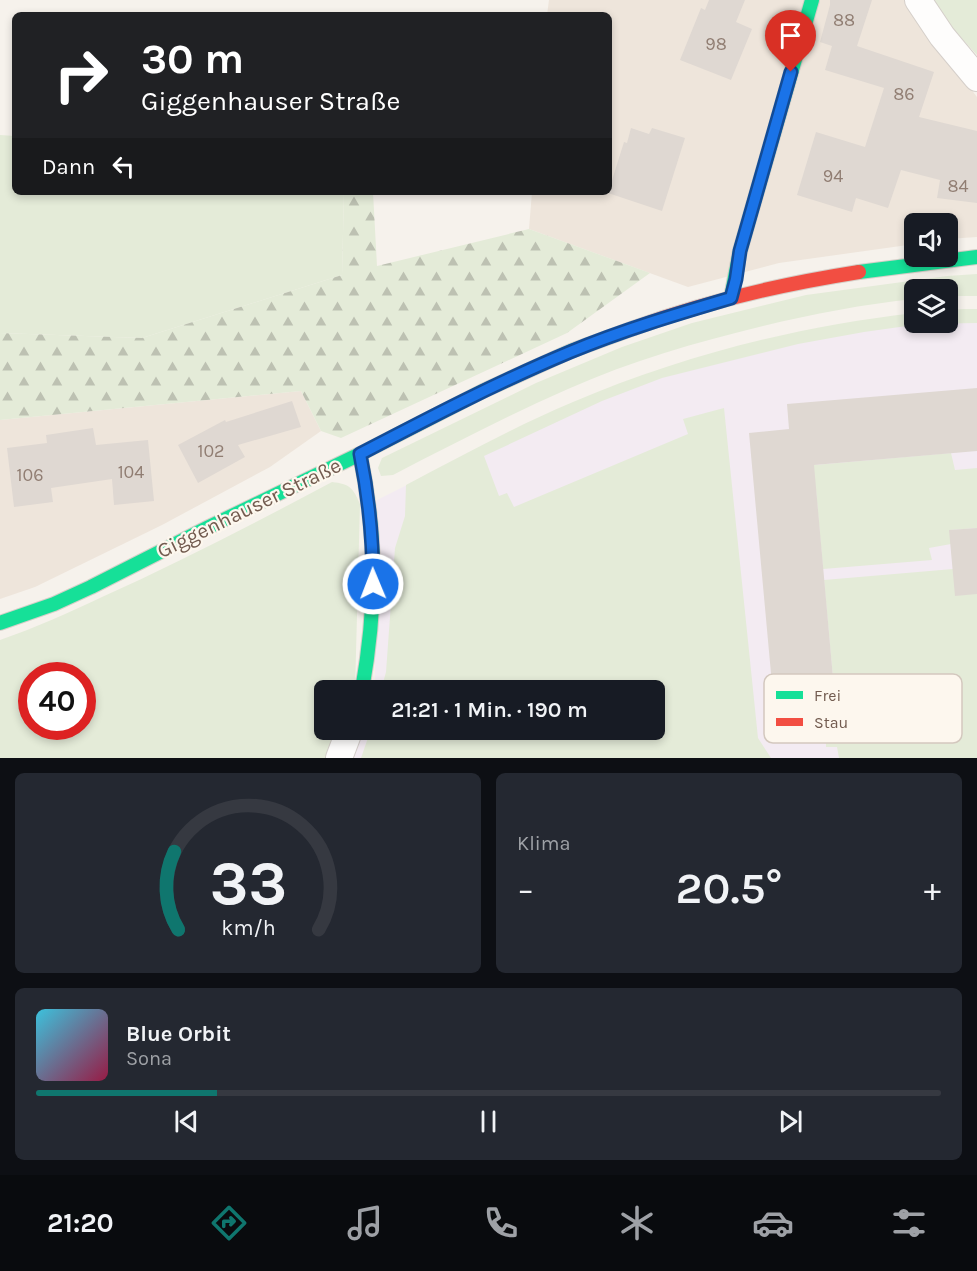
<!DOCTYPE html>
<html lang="de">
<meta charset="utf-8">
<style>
body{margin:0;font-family:Karla,sans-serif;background:#242831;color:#f1f3f6;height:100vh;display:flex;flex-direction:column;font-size:22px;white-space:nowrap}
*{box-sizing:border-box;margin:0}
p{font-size:20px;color:#9ea1a6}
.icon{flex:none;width:33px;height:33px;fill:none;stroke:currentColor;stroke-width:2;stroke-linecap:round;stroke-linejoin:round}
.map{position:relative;height:758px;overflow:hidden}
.panel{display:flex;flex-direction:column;gap:15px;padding:15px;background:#0d0f14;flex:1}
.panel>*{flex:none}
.hud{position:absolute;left:12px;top:12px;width:600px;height:183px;border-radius:9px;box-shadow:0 3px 9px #0003;background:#202124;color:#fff;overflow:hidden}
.buttons{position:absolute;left:904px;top:213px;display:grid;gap:12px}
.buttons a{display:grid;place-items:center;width:54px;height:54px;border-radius:9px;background:#171b24;box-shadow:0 3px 9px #0003;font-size:30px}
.speed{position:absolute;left:18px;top:662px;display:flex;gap:12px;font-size:30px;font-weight:700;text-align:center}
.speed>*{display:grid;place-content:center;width:78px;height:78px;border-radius:50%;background:#171b24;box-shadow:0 3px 9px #0003;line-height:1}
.speed .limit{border:9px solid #d22;background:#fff;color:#111}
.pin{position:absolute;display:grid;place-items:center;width:51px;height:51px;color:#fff;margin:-62px -26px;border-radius:50% 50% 50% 0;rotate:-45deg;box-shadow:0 0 6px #0007}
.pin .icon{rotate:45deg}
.me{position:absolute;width:66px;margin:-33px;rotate:359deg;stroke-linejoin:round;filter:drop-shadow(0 0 4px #0008)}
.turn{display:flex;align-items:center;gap:21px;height:126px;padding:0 30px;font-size:27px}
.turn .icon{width:78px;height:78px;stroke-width:2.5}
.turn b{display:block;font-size:42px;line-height:51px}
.then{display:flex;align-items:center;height:57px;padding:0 30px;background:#0003;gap:12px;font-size:22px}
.big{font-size:45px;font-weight:600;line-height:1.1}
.panel .tile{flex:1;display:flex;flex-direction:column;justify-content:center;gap:9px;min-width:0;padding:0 21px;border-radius:9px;background:#242831}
.panel .dial{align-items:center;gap:0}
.dial svg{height:156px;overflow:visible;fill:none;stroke:#363941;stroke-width:7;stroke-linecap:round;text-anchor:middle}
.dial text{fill:#f1f3f6;stroke:none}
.song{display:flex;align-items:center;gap:18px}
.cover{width:72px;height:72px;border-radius:9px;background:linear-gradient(135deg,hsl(190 70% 55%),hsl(340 70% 35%))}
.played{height:6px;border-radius:3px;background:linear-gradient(90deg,#0f766e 20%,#363941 20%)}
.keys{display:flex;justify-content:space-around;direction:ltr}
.heat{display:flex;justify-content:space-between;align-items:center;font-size:33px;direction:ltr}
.panel .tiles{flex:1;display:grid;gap:15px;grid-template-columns:1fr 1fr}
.tile:last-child{grid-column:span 2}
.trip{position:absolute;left:314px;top:680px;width:351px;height:60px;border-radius:9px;background:#171b24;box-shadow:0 3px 9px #0003;font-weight:600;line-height:60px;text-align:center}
.tab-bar{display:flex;height:96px;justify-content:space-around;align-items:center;background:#090b0e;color:#9ea1a6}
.tab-bar .icon{width:42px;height:42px}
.tab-bar .selected{color:#0f766e}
.tab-bar b{font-size:27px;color:#f1f3f6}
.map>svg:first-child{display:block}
.residential{fill:#eee5db}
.education{fill:#f3ebf2}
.grass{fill:#e4ebd8;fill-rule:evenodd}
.forest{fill:url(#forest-firs)}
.building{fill:#dfd8d2}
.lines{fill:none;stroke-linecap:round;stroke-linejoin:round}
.street-casing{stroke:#d5cfca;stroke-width:28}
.fast-casing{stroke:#d5cfc8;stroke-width:16}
.jam-casing{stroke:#d5cfc8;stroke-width:16}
.street{stroke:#fefdfc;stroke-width:26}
.fast{stroke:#16e098;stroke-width:14}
.jam{stroke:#f24e42;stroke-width:14}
.route-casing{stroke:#114b97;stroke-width:15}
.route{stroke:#1a73e8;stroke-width:10}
.labels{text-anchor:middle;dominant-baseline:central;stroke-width:4.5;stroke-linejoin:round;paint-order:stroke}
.number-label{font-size:18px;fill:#907d72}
.street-label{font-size:21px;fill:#725b4f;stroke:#fdf7ee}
.key{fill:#fdf7ee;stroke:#d3c8be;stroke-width:1.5}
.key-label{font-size:16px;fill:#725b4f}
</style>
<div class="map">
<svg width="977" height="758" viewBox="0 0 977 758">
<defs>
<pattern id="forest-firs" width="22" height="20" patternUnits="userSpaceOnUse" patternTransform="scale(1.5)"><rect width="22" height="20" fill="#e4ebd8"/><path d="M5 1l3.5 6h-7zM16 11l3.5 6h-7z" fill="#bdc1b2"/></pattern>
</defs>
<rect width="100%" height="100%" fill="#f6f2ec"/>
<!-- residential -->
<g class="residential">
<polygon points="549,0 910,0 928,33 977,97 977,237 948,239 948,224 915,224 915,244 779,263 688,287 529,229 532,192 609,192 609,15 547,15"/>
<polygon points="301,391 321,431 270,467 162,525 35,587 0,599 0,420"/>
</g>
<!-- education -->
<polygon class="education" points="977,316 977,758 350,758 361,729 654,729 654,690 375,690 375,501 497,440 685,366 785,340 915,322 948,322"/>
<!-- grass -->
<g class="grass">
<polygon points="929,0 977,0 977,55 931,5"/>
<polygon points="0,135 15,136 15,192 344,192 342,275 142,338 0,333"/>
<path d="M977,274v22h-29v-6h-33v9c-51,5 -102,15 -152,27 -66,16 -132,35 -195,63 -59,26 -117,56 -175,86l-12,1 -3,-8 4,-10 154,-75 86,-36 70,-24 114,-28 141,-19z"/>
<path d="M964,309h13v14l-56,1 -57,8 -66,12 -136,34 -60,23 -118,55 15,40 8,-3 7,14 174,-73 -5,-15 41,-11 34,330 13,20h-410l10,-29h283v-39h-273l5,-18 9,-124 10,-32 1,-31c55,-29 110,-59 167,-83 108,-46 225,-76 342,-89v9h33v-12z"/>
<polygon points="951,453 955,470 977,468 977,528 950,530 951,544 929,548 932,560 823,569 816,490 792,467"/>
<path d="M332,482c18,2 21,6 28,22l-5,186h-31v39h19l-9,29h-334v-118c35,-12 68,-27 102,-43 78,-35 155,-75 230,-115zM32,675h50v51h-50z"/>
<polygon points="953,569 977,594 977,758 839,758 837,747 826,747 826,734 838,733 824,580"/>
</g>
<!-- forest -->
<polygon class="forest" points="344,192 373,192 377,266 529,229 650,273 567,333 341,438 321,431 301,391 0,420 0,333 142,338 342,275"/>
<!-- building -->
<g class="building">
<polygon points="709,0 745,0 736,22 752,29 731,80 680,60 701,8 705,10"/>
<polygon points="830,0 872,0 857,46 934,72 919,117 977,131 977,203 937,198 940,180 901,170 888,208 856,198 852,212 797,195 816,132 865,147 884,88 825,70 832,46 820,42 830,5"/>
<polygon points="631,128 649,134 652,128 685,138 662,211 608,193 624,142 627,143"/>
<polygon points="977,388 977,451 814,465 838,734 777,739 749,433 789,429 787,404"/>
<polygon points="292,401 301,427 238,445 245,457 198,483 178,445 225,420 226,422"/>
<polygon points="93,428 96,445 148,440 154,501 114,505 112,479 51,488 53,502 14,507 7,448 47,443 46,435"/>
<polygon points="977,528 977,594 955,596 949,530"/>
</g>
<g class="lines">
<defs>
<g id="street">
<polyline points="918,0 942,36 977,78"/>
<polyline points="339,758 350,729"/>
</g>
<g id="fast">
<polyline points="859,272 977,257"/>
<polyline points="731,298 740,251 812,0"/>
<path d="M360,454c17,84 17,152 2,236"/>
<polyline points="0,623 54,604 91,587 207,528 360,454 483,391 571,351 634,328"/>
</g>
<path id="jam" d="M634,328c73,-27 149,-44 225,-56"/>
</defs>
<!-- street casing -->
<use href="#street" class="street-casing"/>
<!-- fast casing -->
<use href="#fast" class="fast-casing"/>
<!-- jam casing -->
<use href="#jam" class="jam-casing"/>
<!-- street -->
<use href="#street" class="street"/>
<!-- fast -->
<use href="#fast" class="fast"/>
<!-- jam -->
<use href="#jam" class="jam"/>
</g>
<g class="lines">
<defs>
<path id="route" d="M373,584c0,-45 -4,-86 -13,-130 69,-36 138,-72 210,-102 53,-22 107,-38 161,-54l5,-19 4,-28 51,-179"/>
</defs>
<!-- route casing -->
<use href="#route" class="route-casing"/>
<!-- route -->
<use href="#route" class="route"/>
</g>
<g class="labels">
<!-- number labels -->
<g class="number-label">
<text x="844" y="20">88</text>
<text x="716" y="44">98</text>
<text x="904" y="94">86</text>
<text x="833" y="176">94</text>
<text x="958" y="186">84</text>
<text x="211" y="451">102</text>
<text x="131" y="472">104</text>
<text x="30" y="475">106</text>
</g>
<!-- street labels -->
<g class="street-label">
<text transform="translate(249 508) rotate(-26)">Giggenhauser Straße</text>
</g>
</g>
<!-- legend -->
<rect x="764" y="674" width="198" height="69" rx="9" class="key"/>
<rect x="776" y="691" width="27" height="8" fill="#16e098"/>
<rect x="776" y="718" width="27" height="8" fill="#f24e42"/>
<g class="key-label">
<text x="814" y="701">Frei</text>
<text x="814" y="728">Stau</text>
</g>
</svg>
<div class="buttons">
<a><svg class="icon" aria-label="sound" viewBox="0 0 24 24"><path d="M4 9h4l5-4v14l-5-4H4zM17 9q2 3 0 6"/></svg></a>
<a><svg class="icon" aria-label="layers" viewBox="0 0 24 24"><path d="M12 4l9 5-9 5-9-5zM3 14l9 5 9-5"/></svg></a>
</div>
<div class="speed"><div class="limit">40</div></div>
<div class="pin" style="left:791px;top:72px;background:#d93025"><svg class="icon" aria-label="arrive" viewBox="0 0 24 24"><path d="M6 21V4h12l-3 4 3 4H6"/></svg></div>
<svg class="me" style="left:373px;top:584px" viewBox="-20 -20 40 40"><circle r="17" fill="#1a73e8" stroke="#fff" stroke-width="3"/><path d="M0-11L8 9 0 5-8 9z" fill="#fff"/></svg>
<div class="trip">21:21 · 1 Min. · 190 m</div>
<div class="hud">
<div class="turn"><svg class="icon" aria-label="right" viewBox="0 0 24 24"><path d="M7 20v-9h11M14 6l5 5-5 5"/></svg><div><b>30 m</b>Giggenhauser Straße</div></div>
<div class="then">Dann<svg class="icon" aria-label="left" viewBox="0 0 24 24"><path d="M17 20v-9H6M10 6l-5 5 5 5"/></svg></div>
</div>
</div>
<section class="panel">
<div class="tiles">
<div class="tile dial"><svg viewBox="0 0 100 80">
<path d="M14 69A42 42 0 1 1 86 69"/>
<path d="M14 69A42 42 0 0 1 12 29" stroke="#0f766e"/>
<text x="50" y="56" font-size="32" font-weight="700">33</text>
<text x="50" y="72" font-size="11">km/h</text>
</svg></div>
<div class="tile"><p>Klima</p>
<div class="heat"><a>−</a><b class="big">20.5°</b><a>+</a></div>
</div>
<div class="tile">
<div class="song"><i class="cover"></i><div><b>Blue Orbit</b><p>Sona</p></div></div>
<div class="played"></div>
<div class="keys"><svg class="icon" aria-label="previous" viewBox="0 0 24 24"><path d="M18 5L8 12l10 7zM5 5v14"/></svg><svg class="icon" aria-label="pause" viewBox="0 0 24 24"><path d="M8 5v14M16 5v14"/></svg><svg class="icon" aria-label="next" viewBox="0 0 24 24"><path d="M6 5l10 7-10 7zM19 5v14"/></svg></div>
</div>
</div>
</section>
<nav class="tab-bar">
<b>21:20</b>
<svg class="icon selected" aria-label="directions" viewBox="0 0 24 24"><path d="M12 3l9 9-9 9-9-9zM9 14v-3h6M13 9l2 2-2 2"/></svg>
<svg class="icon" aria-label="music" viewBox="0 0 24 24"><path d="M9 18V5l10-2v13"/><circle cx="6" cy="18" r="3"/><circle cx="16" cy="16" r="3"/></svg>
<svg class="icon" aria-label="phone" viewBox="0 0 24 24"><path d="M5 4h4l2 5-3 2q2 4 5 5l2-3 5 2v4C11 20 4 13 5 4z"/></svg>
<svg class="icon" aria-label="climate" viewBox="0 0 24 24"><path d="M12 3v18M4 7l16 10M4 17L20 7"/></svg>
<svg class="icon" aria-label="car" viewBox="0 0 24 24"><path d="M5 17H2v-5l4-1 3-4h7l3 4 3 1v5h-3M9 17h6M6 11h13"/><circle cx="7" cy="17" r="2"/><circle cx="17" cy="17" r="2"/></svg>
<svg class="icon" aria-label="filters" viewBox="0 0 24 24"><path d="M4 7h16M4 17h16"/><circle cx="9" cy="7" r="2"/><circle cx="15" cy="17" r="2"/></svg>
</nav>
